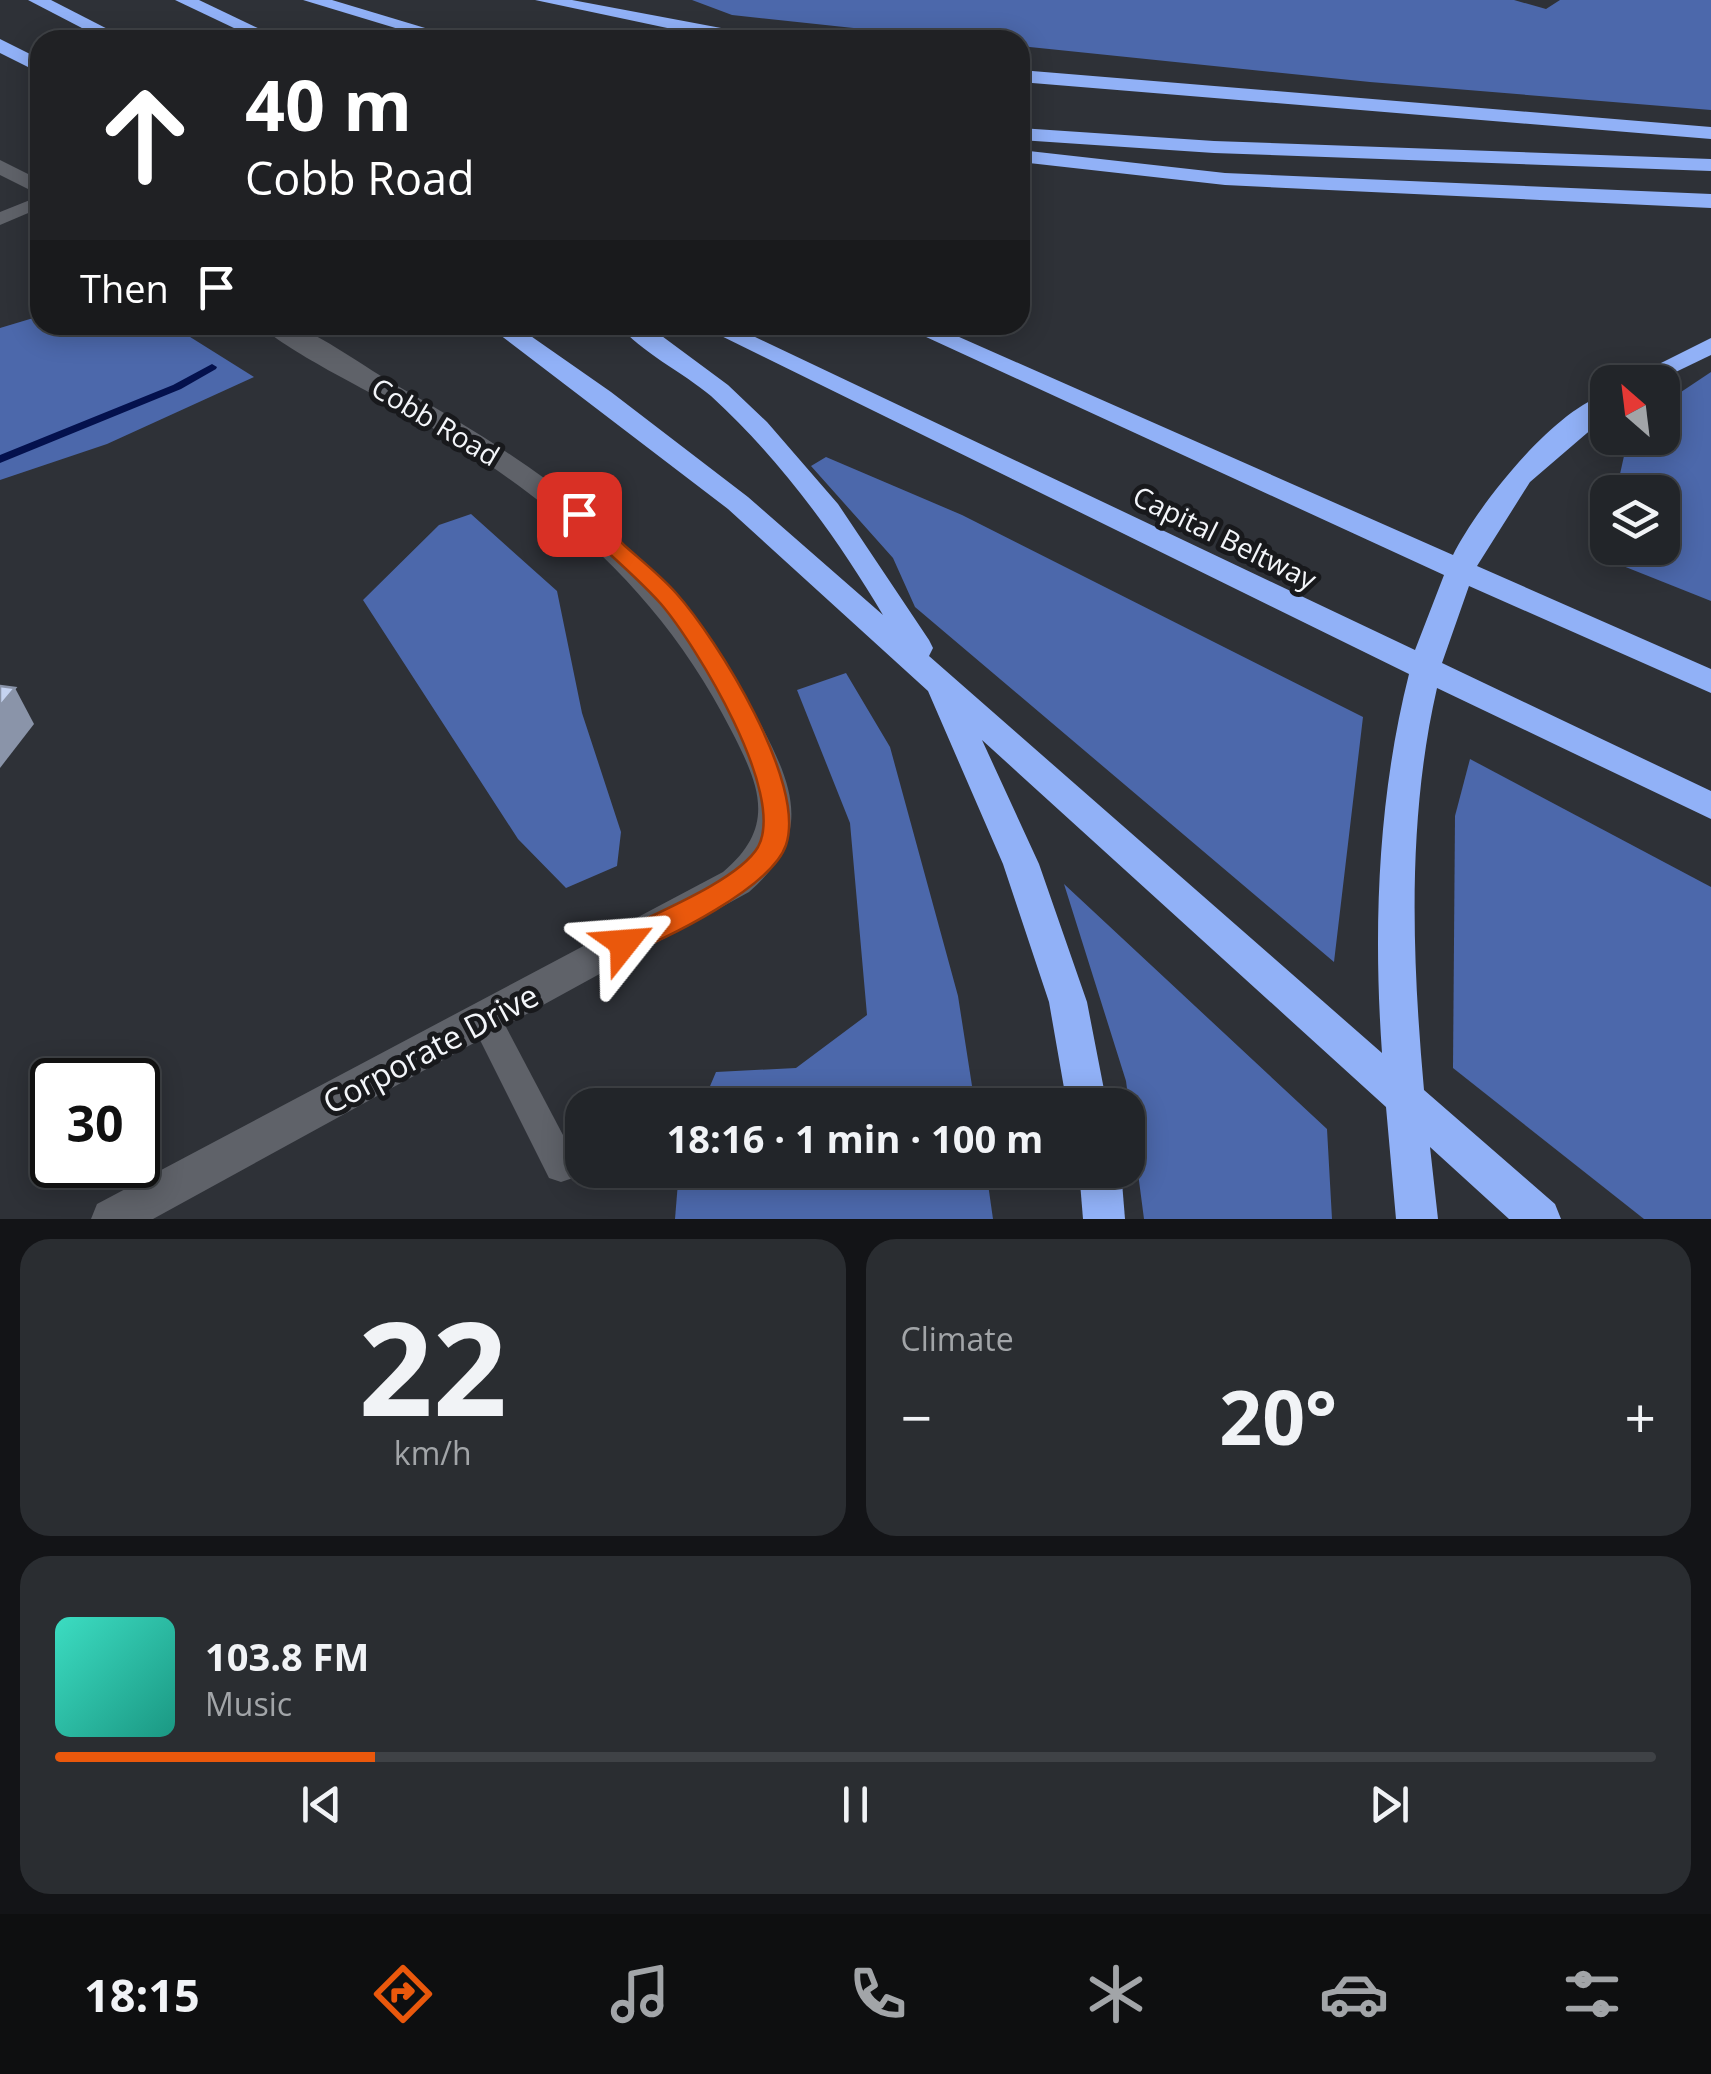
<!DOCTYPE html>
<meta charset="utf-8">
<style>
body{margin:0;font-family:"Open Sans",sans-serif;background:#2a2d31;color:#f1f3f6;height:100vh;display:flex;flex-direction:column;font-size:38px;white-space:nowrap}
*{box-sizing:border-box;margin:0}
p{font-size:32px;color:#a2a5a8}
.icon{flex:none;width:55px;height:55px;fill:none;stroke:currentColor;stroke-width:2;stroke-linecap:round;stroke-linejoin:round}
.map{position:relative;height:1219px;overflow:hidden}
.drawer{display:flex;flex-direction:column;gap:20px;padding:20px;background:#131417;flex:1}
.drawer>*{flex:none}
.banner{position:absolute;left:30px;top:30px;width:1000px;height:305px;border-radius:30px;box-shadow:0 5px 25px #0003,0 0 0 2px #3f4246;background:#202124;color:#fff;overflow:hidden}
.needle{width:65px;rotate:332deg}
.tools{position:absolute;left:1590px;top:365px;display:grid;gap:20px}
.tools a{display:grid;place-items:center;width:90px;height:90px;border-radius:20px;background:#222529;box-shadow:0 5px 25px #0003,0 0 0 2px #3f4246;font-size:50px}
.speed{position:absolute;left:30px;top:1058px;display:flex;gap:20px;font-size:50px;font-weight:700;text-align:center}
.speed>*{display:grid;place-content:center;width:130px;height:130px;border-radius:50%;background:#222529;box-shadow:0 5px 25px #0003,0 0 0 2px #3f4246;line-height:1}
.speed .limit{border:5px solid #111;border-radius:15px;background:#fff;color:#111}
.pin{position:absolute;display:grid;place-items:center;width:85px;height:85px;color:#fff;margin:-42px;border-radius:20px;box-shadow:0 5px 15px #0006}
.me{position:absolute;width:110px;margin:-55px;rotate:62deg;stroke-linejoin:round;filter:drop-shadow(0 0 8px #0008)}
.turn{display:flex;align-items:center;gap:35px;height:210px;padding:0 50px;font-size:45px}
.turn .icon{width:130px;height:130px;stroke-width:2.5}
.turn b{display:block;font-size:70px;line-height:85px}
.then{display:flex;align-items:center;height:95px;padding:0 50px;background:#0003;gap:20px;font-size:38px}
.big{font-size:75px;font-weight:700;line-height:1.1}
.drawer .tile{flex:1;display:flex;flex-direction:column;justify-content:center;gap:15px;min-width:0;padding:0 35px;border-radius:30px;background:#2a2d31}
.drawer .dial{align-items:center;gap:0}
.dial b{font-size:130px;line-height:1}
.song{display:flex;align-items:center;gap:30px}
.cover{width:120px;height:120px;border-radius:15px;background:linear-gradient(135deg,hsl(170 70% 55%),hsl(170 70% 35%))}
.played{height:10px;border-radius:5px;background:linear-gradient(90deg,#ea580c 20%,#3f4246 20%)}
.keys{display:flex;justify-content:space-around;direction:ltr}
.heat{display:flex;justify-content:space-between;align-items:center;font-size:55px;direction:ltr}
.drawer .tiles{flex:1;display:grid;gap:20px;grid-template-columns:1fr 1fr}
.tile:last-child{grid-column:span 2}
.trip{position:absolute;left:565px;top:1088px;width:580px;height:100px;border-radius:30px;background:#222529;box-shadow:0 5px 25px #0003,0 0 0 2px #3f4246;font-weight:700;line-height:100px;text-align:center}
.tabs{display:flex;height:160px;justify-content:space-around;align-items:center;background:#0e0f10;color:#a2a5a8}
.tabs .icon{width:70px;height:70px}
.tabs .current{color:#ea580c}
.tabs b{font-size:45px;color:#f1f3f6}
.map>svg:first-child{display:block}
.forest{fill:#4c68ab}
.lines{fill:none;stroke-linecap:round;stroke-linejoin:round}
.stream{fill:#04114d;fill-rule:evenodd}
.lane{fill:#5f6269;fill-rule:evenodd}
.street{fill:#5f6269;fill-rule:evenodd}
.highway{fill:#91b1f7;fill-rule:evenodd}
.shaded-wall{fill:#8a94a9}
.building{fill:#c5d3f1;stroke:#8a94a9;stroke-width:2.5}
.route{fill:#ea580c;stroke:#983908;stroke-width:2.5}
.labels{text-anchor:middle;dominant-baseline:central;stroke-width:10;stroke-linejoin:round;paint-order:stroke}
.street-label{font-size:28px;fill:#f3f5f9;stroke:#18191c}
.near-street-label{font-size:32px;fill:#f3f5f9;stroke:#18191c}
</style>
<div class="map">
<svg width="1711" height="1219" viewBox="0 0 1711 1219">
<rect width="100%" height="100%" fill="#2e3137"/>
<!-- forest -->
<g class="forest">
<polygon points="692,0 1514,0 1546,9 1560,0 1711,0 1711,110 1370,82 1020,46 1020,40 966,40 732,15"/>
<polygon points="40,316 40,325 171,325 254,377 107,444 0,480 0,328"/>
<polygon points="1711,372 1711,601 1613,562 1590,541 1588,519 1607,501 1608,548 1662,548 1662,492 1616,492 1628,438 1662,438 1663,404"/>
<polygon points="826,457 962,515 1363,717 1334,962 915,607 893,558 811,466"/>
<polygon points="471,514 557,591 582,713 621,832 617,866 566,888 518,839 363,600 439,525"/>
<polygon points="846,673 890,747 958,996 975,1105 702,1105 716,1072 796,1068 867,1015 850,823 797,690"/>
<polygon points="1470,759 1711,887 1711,1219 1644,1219 1453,1068 1455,816"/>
<polygon points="1064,884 1327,1129 1332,1219 1144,1219 1126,1081"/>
<polygon points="679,1170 986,1170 993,1219 675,1219"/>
</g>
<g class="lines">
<!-- stream -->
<polygon class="stream" points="212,364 217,367 216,369 181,389 0,463 0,455 173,385"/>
<!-- lane -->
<g class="lane">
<polygon points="40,196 40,208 0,225 0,212"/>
<polygon points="485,1004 496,1008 573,1154 578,1166 573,1178 561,1182 549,1178 469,1018 474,1008"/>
</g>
<!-- street -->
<g class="street">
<polygon points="0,160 40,180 40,195 0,175"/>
<path d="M261,325c9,0 21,-2 30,0 28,8 78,45 105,60 160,91 277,174 365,340 35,66 50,113 -12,167l-596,327h-62l6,-15 626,-332c54,-45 37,-86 8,-142 -74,-146 -187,-237 -327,-319 -30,-17 -125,-64 -143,-86z"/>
</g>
<!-- highway -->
<g class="highway">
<polygon points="28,0 51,0 129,40 105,40"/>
<polygon points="175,0 199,0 283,40 259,40"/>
<polygon points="303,0 332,0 465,40 435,40"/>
<polygon points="535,0 572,0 753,34 762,40 724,40"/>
<polygon points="0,39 40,59 40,73 0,53"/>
<polygon points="1020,70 1711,127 1711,139 1020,82"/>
<polygon points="1020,128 1214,141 1711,159 1711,171 1214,153 1020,140"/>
<polygon points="1020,150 1225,173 1711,194 1711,208 1225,185 1020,162"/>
<path d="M487,325h28l96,67 137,105 135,118c-47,-79 -103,-156 -172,-219 -27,-23 -72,-45 -92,-71h28l81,60 39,37 71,82 91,136 4,8 -4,8 453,397c-9,-127 -4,-256 27,-379l-710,-349h31l685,325 29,-75 -544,-250h32l521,230c23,-47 102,-148 155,-161v21l-78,67 -53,84 234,103v24l-242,-107 -27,77 269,128v28l-274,-131c-30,131 -25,268 -13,402l131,114 6,15h-52l-79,-72 8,72h-42l-10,-112 -404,-367 57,124 48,138 20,103h-40l-18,-103 -46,-138 -75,-173 -200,-182z"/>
<polygon points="1711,338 1711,355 1655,382 1623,382"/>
<polygon points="1079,1170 1121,1170 1125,1219 1083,1219"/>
</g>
</g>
<!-- shaded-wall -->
<polygon class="shaded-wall" points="15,688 34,724 0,768 0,706"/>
<!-- building -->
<polygon class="building" points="0,686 15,688 0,706"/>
<!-- route -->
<path class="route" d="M579,508c17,4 33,26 46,38 17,15 36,30 51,47 41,46 131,190 110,252 -14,42 -121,95 -162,110l-10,-4 -4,-8 4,-9c37,-19 124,-53 144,-87 29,-53 -62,-202 -97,-243 -27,-30 -60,-57 -90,-85l-3,-5z"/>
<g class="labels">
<!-- street labels -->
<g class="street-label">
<text transform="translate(436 421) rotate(31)">Cobb Road</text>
<text transform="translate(1225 537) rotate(26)">Capital Beltway</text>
</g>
<!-- near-street labels -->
<g class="near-street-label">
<text transform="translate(430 1048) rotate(-28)">Corporate Drive</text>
</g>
</g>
</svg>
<div class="tools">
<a><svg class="needle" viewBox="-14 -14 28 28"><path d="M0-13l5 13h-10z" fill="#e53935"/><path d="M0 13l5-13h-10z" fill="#a2a5a8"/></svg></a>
<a><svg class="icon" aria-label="layers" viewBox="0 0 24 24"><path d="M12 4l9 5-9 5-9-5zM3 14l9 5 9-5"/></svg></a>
</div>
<div class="speed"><div class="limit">30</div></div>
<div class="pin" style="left:579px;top:514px;background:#d93025"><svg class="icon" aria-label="arrive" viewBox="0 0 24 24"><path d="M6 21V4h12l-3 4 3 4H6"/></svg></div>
<svg class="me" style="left:624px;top:943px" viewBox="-20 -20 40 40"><path d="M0-17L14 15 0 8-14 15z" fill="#ea580c" stroke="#fff" stroke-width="4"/></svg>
<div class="trip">18:16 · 1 min · 100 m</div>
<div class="banner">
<div class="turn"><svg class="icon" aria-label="ahead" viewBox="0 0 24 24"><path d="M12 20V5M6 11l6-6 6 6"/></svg><div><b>40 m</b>Cobb Road</div></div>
<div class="then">Then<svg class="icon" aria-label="arrive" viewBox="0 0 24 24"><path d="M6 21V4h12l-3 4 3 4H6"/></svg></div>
</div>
</div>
<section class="drawer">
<div class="tiles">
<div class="tile dial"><b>22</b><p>km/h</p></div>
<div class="tile"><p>Climate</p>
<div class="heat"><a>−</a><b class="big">20°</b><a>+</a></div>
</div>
<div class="tile">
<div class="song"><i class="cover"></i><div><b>103.8 FM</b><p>Music</p></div></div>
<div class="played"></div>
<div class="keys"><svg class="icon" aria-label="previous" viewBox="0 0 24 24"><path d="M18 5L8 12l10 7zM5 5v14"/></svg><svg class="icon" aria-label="pause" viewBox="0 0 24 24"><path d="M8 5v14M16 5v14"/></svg><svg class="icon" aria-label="next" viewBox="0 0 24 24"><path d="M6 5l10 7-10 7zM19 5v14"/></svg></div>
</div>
</div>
</section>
<nav class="tabs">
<b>18:15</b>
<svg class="icon current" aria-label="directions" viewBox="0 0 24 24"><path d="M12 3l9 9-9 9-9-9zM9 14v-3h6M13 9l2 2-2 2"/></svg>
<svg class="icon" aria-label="music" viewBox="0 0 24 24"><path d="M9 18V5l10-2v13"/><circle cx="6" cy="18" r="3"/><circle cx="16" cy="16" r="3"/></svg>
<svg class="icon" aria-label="phone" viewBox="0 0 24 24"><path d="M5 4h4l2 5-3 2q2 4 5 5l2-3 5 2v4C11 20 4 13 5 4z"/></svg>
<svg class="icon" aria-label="climate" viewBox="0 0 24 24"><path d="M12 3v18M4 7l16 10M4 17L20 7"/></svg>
<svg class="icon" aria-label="car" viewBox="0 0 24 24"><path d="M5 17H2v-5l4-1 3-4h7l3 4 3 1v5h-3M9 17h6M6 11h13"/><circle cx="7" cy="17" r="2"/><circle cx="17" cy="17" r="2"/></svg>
<svg class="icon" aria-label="filters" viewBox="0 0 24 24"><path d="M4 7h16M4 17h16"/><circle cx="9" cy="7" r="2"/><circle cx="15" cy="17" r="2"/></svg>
</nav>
